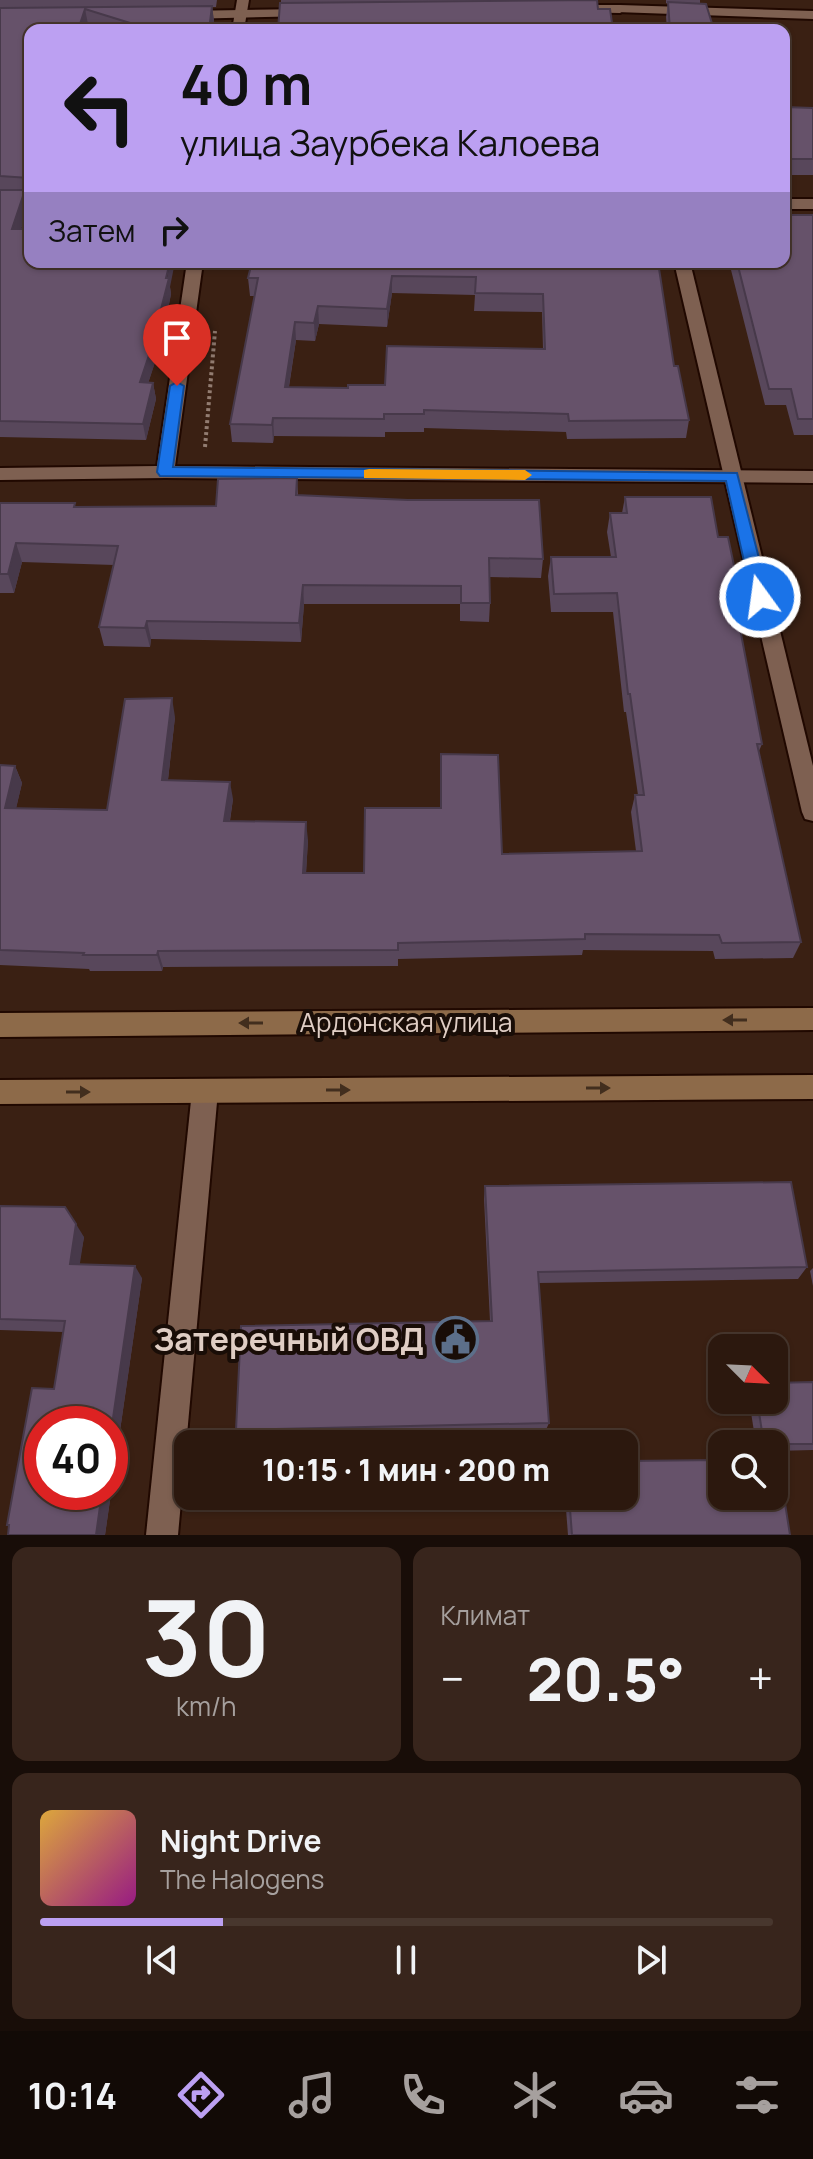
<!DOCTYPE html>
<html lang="ru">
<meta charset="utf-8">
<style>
body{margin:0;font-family:Manrope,sans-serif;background:#38251c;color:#f1f3f6;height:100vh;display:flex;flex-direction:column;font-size:30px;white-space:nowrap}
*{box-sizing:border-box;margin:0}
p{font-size:26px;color:#a6a09e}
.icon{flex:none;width:44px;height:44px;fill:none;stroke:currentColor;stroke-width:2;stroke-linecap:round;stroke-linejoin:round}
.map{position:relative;height:1535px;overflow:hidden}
.panel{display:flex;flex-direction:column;gap:12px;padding:12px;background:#180d08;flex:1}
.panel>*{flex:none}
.top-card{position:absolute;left:24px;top:24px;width:766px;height:244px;border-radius:16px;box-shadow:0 2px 6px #0004,0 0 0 2px #48372e;background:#bca0f2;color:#111;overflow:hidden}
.needle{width:52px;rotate:114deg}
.controls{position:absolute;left:708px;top:1334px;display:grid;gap:16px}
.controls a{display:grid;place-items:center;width:80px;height:80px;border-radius:16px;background:#2c180e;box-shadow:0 2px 6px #0004,0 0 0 2px #48372e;font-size:40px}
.speed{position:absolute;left:24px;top:1406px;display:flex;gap:16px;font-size:40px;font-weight:700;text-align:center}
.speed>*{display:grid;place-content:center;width:104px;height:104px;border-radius:50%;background:#2c180e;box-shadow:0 2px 6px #0004,0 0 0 2px #48372e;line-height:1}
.speed .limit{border:12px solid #d22;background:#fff;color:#111}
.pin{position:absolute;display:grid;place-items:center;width:68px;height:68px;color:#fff;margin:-82px -34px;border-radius:50% 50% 50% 0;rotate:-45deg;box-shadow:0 0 8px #0007}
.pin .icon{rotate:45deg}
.me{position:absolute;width:88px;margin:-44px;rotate:346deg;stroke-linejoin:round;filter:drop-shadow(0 0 6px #0008)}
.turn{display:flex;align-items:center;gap:28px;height:168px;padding:0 24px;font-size:36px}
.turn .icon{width:104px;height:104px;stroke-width:2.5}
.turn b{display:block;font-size:56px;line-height:68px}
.then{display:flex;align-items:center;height:76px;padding:0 24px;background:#0003;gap:16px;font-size:30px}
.big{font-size:60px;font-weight:800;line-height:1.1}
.panel .card{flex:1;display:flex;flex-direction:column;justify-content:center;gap:12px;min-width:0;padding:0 28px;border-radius:16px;background:#38251c}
.panel .dial{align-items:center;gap:0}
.dial b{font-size:104px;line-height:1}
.song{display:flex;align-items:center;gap:24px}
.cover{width:96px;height:96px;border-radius:12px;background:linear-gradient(135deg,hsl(40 70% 55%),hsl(310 70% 35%))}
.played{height:8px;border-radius:4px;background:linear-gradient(90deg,#bca0f2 25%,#48372e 25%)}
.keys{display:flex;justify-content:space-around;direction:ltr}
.heat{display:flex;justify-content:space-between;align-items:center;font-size:44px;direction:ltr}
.panel .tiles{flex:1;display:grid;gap:12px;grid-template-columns:1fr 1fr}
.card:last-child{grid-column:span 2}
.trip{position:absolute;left:174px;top:1430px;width:464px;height:80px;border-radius:16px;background:#2c180e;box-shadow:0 2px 6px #0004,0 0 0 2px #48372e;font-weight:800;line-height:80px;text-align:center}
.menu{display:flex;height:128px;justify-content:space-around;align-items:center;background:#120a06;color:#a6a09e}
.menu .icon{width:56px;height:56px}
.menu .active{color:#bca0f2}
.menu b{font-size:36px;color:#f1f3f6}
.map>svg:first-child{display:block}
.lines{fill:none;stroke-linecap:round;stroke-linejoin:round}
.minor-casing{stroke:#200800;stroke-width:4}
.tertiary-casing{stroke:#200800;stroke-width:4}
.secondary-casing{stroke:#200800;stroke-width:4}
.path{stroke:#927c71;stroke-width:4;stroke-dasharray:3 3;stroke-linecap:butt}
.minor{fill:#7e6051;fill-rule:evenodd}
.tertiary{fill:#7e6051;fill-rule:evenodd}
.secondary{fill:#8d6a49;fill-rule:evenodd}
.wall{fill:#58475b;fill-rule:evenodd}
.shaded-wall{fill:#47394a}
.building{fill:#66526a;stroke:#47394a;stroke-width:2;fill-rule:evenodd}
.oneway{fill:#422e1e}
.route{fill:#1a73e8;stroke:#114b97;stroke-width:2}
.slow{fill:#f59e0b}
.labels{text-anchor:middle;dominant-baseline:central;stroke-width:8;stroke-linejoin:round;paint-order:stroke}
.street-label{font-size:26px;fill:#dfcdc4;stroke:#190d07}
.near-poi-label{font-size:32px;font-weight:bold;fill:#dfcdc4;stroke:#190d07;text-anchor:end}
</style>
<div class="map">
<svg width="813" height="1535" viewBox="0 0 813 1535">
<rect width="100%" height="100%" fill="#3a2013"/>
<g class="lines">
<defs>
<g id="minor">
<polygon points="237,0 249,0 244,30 232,30"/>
<polygon points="620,5 813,11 813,19 616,12 616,6"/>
<rect x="0" y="195" width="30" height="8"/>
<rect x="784" y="199" width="29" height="10"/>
<polygon points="187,262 203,262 175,466 813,471 813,483 165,478 0,480 0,468 157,466"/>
<polygon points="205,1079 214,1082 218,1091 178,1535 146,1535 192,1091 196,1082"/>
</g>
<g id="tertiary">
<polygon points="569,5 620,5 626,9 620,13 565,12 565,6"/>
<polygon points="306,9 312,13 310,16 185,19 179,15 185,11"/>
<polygon points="674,262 690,262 813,766 813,821 805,819 802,812"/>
</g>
<g id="secondary">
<polygon points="813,1008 813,1030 0,1037 0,1013"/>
<polygon points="813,1075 813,1099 0,1104 0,1080"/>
</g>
</defs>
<!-- minor casing -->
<use href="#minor" class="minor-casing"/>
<!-- tertiary casing -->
<use href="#tertiary" class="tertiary-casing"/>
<!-- secondary casing -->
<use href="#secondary" class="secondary-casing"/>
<!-- path -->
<polyline class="path" points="205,447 215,331"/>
<!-- minor -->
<use href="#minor" class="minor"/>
<!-- tertiary -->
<use href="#tertiary" class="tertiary"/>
<!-- secondary -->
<use href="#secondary" class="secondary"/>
</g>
<!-- wall -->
<g class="wall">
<polygon points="0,0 217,0 216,7 212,7 214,21 213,30 107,30 88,24 30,30 30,194 25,193 28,206 21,229 170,287 171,294 166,319 167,326 148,383 153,383 156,399 146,440 0,437"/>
<polygon points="281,0 597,0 598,9 281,3"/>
<polygon points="666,0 700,0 700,4 714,30 667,30 666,17 668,4 666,3"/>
<polygon points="784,107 813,108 813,175 784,175"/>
<polygon points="813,215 813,435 794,435 786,405 765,405 729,262 784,262"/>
<path d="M244,262h414l16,104 15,54 -3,18 -119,1 -1,-7 -142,-4v4h-39v5l-111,-1 -1,7 -41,-1 -2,-18 25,-128h-5l-2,-18 2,-10h-6zM392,293l83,2 -1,16 68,1 1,37 -158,36 -37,3 -59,-1 7,-47 19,1 4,-17 68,3z"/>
<polygon points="297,478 298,495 543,559 541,578 490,577 490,603 489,622 460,621 460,604 304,604 301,642 151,639 150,647 104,646 99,627 114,565 22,562 14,593 0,593 0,503 75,503 75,507 216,506"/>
<polygon points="625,497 718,537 745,618 741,633 762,744 759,751 801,942 793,958 715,959 713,951 583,950 582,955 398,959 398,966 163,967 162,971 90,971 89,969 0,965 0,765 15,766 22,783 16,808 107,810 175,717 168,780 233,799 230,821 308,840 306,873 364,873 440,808 441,754 502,854 636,851 631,812 635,795 638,795 626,712 624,712 613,612 551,612 548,576 551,557 611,557 607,532 610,513 622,513"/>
<polygon points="485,1186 807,1267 798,1279 539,1283 549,1423 545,1432 240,1438 236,1430 490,1321 484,1199"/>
<polygon points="0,1206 84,1237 79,1264 142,1278 105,1535 8,1535 9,1526 7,1525 54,1389 63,1332 0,1330"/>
<polygon points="813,1268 813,1286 810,1271"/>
<polygon points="813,1382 813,1450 774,1451 774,1444 756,1444 749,1400 774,1400"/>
<polygon points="565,1496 624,1496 790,1535 568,1535"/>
</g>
<!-- shaded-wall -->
<g class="shaded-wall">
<polygon points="212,6 214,21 213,30 209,30"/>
<polygon points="85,9 88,24 86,30 78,30"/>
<polygon points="25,190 28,206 16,245 12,229"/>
<polygon points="170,262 175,262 170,287 171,294 166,319 167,326 143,399 140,382 161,309"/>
<polygon points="392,276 392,293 387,327 387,309"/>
<polygon points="318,306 319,324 315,341 314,323"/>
<polygon points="295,322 296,340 286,404 285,387"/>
<polygon points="153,383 156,399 146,440 143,424"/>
<polygon points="273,418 274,436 273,443 272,425"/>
<polygon points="16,543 22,562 14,593 8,574"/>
<polygon points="303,585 304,604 301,642 299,623"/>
<polygon points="147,621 151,639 150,647 145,628"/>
<polygon points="172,698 175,717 166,797 162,780"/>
<polygon points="15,766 22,783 12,826 5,808"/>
<polygon points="230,782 233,799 227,838 224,821"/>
<polygon points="306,822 308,840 305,890 303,873"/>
<polygon points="158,951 163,967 162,971 157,955"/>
<polygon points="76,1224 84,1237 78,1276 70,1264"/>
<polygon points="135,1266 142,1278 105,1535 96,1535 102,1492 110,1492 110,1439"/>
</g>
<!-- building -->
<g class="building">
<polygon points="597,0 598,9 610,9 613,30 278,30 280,3"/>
<polygon points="668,2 706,4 714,30 670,30"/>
<polygon points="212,6 209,30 128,30 130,23 85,9 78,30 30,30 30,174 29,178 0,176 0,8"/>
<polygon points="784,107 813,108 813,159 784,159"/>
<polygon points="0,190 25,190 12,229 30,229 30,262 170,262 166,278 169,278 161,309 164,310 140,382 153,383 143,424 0,421"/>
<polygon points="784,215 813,215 813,419 798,419 791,389 769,389 737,262 784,262"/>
<path d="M252,262h406l16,104h4l11,54 -120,1 -1,-7 -144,-4v4h-40v5l-111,-1 -1,7 -42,-1 28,-146h-10zM392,276l84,1 -1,16 68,1 2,55 -158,-3 -2,39h-37v3l-63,-1 10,-65 19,1 4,-17 69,3z"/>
<polygon points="297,478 296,495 408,500 539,500 543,559 489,558 490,603 461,603 461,586 303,585 299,623 147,621 145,628 99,627 118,546 16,543 8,574 0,574 0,503 75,503 74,507 216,506 218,479"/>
<polygon points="625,497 711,497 718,537 728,537 745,618 738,618 762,744 757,744 801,942 722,943 719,935 585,934 585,939 398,943 398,950 158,951 157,955 83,955 84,953 0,950 0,765 15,766 5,808 107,810 125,699 172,698 162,780 230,782 224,821 306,822 303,873 364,873 365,808 441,808 441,754 498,755 502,854 642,851 635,795 644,795 630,694 628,694 617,593 554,594 551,557 616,557 610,513 627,513"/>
<polygon points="791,1182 807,1267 538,1272 549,1423 236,1430 241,1326 492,1321 485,1186"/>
<polygon points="0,1206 65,1207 76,1224 70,1264 135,1266 110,1439 110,1424 42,1424 42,1492 102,1492 96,1535 8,1535 9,1525 7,1525 32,1388 54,1389 65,1321 0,1319"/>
<polygon points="813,1382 813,1444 764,1444 757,1400 774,1400 774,1383"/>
<polygon points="778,1459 790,1535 572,1535 569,1496 624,1496 624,1461 722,1460 722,1496 774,1496 774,1460"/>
</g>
<!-- one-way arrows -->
<defs><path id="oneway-solid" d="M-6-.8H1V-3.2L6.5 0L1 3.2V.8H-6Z" transform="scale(2)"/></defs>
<g class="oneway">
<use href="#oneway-solid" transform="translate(735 1020) rotate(180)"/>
<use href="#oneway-solid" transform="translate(251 1023) rotate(180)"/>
<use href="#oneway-solid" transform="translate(598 1088)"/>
<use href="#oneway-solid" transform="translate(338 1090)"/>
<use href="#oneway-solid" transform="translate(78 1092)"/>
</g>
<!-- route -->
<polygon class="route" points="177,382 184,386 173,467 737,473 769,597 760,603 752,597 726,481 160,476 157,472 170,386"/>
<!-- slow -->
<polygon class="slow" points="369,469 525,470 532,475 525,480 364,478 364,470"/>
<!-- icons -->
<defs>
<symbol id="civic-ring" viewBox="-11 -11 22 22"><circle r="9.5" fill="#190d07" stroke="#5c6f8a" stroke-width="1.5"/><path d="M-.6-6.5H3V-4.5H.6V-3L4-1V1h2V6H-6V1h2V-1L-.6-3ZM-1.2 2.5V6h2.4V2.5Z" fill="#5c6f8a"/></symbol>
</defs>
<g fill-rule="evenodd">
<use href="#civic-ring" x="430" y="1314" width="51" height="51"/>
</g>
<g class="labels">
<!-- street labels -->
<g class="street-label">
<text x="406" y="1022">Ардонская улица</text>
</g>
<!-- near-poi labels -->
<g class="near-poi-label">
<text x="424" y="1339">Затеречный ОВД</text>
</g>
</g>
</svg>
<div class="controls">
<a><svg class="needle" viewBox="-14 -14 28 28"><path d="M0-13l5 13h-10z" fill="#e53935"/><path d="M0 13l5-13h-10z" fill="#a6a09e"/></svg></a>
<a><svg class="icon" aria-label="search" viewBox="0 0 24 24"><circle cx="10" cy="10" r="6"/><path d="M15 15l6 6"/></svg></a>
</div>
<div class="speed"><div class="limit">40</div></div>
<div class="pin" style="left:177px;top:386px;background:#d93025"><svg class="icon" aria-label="arrive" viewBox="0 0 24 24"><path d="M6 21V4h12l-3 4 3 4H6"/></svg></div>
<svg class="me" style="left:760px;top:597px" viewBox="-20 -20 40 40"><circle r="17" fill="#1a73e8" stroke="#fff" stroke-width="3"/><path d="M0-11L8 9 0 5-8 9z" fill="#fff"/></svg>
<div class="trip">10:15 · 1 мин · 200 m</div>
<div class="top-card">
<div class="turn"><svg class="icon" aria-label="left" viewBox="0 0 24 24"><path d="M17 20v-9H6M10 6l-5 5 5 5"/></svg><div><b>40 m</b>улица Заурбека Калоева</div></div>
<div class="then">Затем<svg class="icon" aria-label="right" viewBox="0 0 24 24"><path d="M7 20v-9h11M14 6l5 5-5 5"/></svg></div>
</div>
</div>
<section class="panel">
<div class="tiles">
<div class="card dial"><b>30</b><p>km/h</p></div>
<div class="card"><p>Климат</p>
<div class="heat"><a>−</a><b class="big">20.5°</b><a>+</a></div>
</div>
<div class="card">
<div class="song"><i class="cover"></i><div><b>Night Drive</b><p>The Halogens</p></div></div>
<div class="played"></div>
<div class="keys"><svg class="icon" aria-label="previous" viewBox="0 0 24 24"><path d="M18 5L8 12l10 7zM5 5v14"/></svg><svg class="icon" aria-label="pause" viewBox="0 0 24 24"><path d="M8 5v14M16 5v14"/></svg><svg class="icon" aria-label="next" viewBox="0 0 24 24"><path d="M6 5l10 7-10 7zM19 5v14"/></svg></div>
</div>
</div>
</section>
<nav class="menu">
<b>10:14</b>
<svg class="icon active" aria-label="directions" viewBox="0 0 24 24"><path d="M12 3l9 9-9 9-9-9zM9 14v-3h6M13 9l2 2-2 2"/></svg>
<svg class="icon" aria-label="music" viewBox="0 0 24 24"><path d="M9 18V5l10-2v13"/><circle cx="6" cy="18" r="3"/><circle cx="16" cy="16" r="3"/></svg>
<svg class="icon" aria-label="phone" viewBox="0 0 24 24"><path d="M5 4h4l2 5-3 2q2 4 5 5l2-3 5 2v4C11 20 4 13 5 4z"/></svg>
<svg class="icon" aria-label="climate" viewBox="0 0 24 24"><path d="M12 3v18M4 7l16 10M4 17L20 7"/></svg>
<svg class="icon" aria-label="car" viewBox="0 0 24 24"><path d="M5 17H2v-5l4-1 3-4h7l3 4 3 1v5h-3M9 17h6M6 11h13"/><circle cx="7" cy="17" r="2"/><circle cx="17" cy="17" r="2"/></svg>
<svg class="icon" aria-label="filters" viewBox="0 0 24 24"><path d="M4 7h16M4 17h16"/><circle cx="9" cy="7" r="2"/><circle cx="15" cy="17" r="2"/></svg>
</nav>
